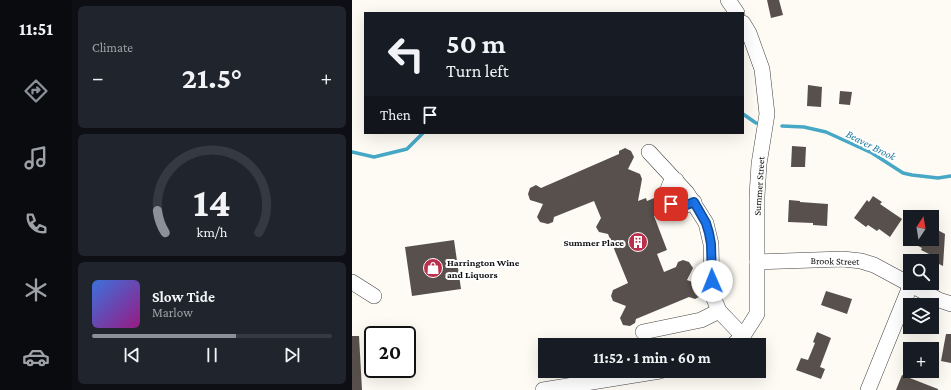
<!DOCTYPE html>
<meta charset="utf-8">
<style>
body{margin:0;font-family:"Crimson Pro",serif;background:#20242c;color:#f1f3f6;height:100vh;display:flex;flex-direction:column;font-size:15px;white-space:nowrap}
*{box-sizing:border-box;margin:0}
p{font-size:13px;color:#9ea1a6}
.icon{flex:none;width:22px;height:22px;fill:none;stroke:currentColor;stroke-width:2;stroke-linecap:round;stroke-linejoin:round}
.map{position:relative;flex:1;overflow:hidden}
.details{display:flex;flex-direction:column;gap:6px;padding:6px;background:#0d0f14;width:280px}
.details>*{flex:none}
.top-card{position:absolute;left:12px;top:12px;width:380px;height:122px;border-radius:0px;box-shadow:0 4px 16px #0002;background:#171b24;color:#f1f3f6;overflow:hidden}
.needle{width:26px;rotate:12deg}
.buttons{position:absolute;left:551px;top:210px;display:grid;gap:8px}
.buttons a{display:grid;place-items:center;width:36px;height:36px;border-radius:0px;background:#171b24;box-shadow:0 4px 16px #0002;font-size:20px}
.speed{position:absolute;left:12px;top:326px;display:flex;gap:8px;font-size:20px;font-weight:700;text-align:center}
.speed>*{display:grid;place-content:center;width:52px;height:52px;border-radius:50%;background:#171b24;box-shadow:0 4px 16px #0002;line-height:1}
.speed .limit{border:2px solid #111;border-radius:6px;background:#fff;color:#111}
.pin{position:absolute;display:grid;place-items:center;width:34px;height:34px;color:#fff;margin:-17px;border-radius:8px;box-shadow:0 2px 6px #0006}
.me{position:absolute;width:44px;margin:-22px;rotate:359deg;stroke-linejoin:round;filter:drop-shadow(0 0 3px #0008)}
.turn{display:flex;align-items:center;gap:14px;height:84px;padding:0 16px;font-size:18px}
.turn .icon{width:52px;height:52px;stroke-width:2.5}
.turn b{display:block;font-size:28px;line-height:34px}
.then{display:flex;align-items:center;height:38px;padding:0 16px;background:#0003;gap:8px;font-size:15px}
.big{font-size:30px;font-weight:700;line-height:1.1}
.details .card{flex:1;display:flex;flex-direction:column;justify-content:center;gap:6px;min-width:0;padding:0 14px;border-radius:6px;background:#20242c}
.details .dial{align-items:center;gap:0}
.dial svg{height:104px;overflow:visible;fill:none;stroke:#363941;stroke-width:7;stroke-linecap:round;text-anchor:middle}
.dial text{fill:#f1f3f6;stroke:none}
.song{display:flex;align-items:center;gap:12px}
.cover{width:48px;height:48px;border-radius:6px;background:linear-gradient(135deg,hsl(220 70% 55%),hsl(310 70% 35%))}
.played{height:4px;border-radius:2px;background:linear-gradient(90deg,#8c9099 60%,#363941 60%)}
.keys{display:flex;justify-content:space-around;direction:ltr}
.heat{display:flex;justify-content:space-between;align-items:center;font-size:22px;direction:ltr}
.trip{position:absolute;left:186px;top:338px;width:228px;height:40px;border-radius:0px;background:#171b24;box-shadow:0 4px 16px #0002;font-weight:700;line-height:40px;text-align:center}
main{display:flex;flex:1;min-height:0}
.tab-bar{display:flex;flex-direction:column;width:72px;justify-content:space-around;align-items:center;background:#090b0e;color:#9ea1a6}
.tab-bar .icon{width:28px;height:28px}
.tab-bar .active{color:#8c9099}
.tab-bar b{font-size:18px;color:#f1f3f6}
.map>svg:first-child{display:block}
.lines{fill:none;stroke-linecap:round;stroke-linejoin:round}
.stream{stroke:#46a7c6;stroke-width:3.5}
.building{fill:#58504d}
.minor-casing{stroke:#434343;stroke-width:16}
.minor{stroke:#fff;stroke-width:15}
.route-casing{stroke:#114b97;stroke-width:10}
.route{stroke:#1a73e8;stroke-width:7}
.labels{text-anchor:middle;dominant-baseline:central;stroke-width:4;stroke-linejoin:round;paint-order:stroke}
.street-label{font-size:10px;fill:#101010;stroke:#fff}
.poi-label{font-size:10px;font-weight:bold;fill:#101010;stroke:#fff;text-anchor:end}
.water-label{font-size:11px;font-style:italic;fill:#1f799c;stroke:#fff}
</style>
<main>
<nav class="tab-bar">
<b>11:51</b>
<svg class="icon active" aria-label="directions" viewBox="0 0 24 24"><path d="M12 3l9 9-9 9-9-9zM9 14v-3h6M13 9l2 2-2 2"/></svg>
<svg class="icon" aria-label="music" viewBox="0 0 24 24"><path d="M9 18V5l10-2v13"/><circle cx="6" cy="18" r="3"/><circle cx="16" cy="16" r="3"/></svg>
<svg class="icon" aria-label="phone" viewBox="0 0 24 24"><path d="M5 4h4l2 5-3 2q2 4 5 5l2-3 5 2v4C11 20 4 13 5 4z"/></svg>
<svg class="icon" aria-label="climate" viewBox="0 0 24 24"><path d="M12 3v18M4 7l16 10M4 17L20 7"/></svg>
<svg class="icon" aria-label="car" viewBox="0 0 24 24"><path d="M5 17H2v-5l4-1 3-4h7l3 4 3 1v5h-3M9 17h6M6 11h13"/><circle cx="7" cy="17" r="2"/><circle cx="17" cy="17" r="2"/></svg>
</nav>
<section class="details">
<div class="card"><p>Climate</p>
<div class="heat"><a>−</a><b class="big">21.5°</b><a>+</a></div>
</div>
<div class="card dial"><svg viewBox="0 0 100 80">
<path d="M14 69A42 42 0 1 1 86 69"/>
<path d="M14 69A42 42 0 0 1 8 52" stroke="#8c9099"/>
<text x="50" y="56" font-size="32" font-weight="700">14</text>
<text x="50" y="72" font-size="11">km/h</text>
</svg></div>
<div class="card">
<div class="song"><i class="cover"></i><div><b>Slow Tide</b><p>Marlow</p></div></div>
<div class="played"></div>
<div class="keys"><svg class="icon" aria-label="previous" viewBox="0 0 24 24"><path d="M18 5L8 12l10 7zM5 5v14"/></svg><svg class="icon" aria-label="pause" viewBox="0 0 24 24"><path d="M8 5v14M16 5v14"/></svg><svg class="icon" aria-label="next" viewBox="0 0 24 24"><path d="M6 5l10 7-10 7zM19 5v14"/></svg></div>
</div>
</section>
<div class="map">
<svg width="599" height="390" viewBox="0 0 599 390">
<rect width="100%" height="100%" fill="#fefbf4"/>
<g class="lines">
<!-- stream -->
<g class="stream">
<polyline points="391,114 404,123"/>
<polyline points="430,126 452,127 474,132 520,153 551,173 560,175 586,178 599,176"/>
<polyline points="0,152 22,157 55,149 71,133"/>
</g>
</g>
<!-- building -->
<g class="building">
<polygon points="415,0 427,0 431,15 419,18"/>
<polygon points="456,85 470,87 469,107 455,106"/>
<polygon points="488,91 500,92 498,105 487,104"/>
<polygon points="440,146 454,147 453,167 439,167"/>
<polygon points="273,148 279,151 282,157 276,169 288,174 290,179 286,201 294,198 295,201 307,196 311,200 311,207 303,210 305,215 302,216 315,250 305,254 312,272 324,267 326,262 331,260 337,262 341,268 335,280 348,285 351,290 349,296 343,299 337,297 284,319 283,323 278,326 271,325 268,318 274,306 261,301 259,296 261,290 276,283 256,234 247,232 244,227 249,218 242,201 202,217 201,222 196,224 188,222 185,217 191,204 178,200 176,194 178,188 184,185 189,188 267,154 267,151"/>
<polygon points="521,196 530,202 528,204 550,219 538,237 527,229 525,231 516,225 514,227 502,218 515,200 517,202"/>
<polygon points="437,200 448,201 448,202 476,204 475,226 461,225 461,223 436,222"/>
<polygon points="580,227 593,234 591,266 577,259 579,255 569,250 570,248 553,239 580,239"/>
<polygon points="102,240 109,289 60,296 53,247"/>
<polygon points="474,291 500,299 495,314 469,305"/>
<polygon points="465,332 479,338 468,367 473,369 469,379 444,370 449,358 456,360 463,343 461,342"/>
<polygon points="594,334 599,334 599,363 589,361"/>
<polygon points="0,336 7,336 10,390 0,390"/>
<polygon points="550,375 586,389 586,390 544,390"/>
</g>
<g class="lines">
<defs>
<g id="minor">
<polyline points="376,0 385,13"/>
<polyline points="297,152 335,193 354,223 359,244 360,294 367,311 391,336"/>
<polyline points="315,192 318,184 324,180"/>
<path d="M319,204c7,6 15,1 23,-2"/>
<polyline points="405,262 491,259 509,261 522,265 587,300 599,304"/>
<polyline points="0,282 22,296"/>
<polyline points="291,332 349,320 367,311"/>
<polyline points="381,345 391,336 405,314 405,196 407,164 415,114 410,69 397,33 391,23"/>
<polyline points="191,390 308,371"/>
<polyline points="516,390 559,284"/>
</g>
</defs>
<!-- minor casing -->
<use href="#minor" class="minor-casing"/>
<!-- minor -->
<use href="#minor" class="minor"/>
</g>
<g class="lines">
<defs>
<path id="route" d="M319,204c7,6 15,1 23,-2l12,21 3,10 2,11 1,37"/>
</defs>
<!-- route casing -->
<use href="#route" class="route-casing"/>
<!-- route -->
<use href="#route" class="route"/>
</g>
<!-- icons -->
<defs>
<symbol id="building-disc" viewBox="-11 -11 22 22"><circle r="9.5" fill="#ba2f4b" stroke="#fff"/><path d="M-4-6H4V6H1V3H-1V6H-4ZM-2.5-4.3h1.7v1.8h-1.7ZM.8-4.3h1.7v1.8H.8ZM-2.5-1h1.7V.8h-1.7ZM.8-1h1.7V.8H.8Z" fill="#fff"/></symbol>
<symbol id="shop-disc" viewBox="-11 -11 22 22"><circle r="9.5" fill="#ba2f4b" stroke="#fff"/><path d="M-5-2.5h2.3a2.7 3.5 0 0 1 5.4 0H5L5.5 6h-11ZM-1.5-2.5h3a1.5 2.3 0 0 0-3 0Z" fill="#fff"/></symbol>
</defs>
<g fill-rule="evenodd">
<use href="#building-disc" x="275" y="231" width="22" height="22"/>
<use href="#shop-disc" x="70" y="257" width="22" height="22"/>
</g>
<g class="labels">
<!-- street labels -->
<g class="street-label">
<text transform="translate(407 186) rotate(-86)">Summer Street</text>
<text transform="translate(483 261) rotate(1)">Brook Street</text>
</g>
<!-- poi labels -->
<g class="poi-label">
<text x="272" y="242">Summer Place</text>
<text x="95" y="262" text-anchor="start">Harrington Wine<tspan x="95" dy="12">and Liquors</tspan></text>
</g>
<!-- water labels -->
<g class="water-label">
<text transform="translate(519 145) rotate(27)">Beaver Brook</text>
</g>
</g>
</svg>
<div class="buttons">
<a><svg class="needle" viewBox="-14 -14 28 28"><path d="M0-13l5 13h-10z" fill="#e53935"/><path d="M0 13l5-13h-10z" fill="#9ea1a6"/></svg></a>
<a><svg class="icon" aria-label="search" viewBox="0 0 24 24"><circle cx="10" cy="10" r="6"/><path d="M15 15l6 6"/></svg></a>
<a><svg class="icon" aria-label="layers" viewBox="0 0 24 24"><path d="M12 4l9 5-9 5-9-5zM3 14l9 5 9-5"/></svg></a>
<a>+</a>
</div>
<div class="speed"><div class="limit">20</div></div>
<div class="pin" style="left:319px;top:204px;background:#d93025"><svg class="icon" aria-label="arrive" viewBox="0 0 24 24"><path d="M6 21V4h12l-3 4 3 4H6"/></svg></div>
<svg class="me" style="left:360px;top:281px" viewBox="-20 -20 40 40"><circle r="19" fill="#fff"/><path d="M0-13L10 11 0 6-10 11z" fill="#1a73e8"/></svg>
<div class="trip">11:52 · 1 min · 60 m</div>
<div class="top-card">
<div class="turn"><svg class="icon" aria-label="left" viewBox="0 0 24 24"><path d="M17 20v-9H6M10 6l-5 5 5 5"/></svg><div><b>50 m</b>Turn left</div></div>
<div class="then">Then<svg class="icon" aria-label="arrive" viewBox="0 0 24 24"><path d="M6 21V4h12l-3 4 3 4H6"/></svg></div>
</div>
</div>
</main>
